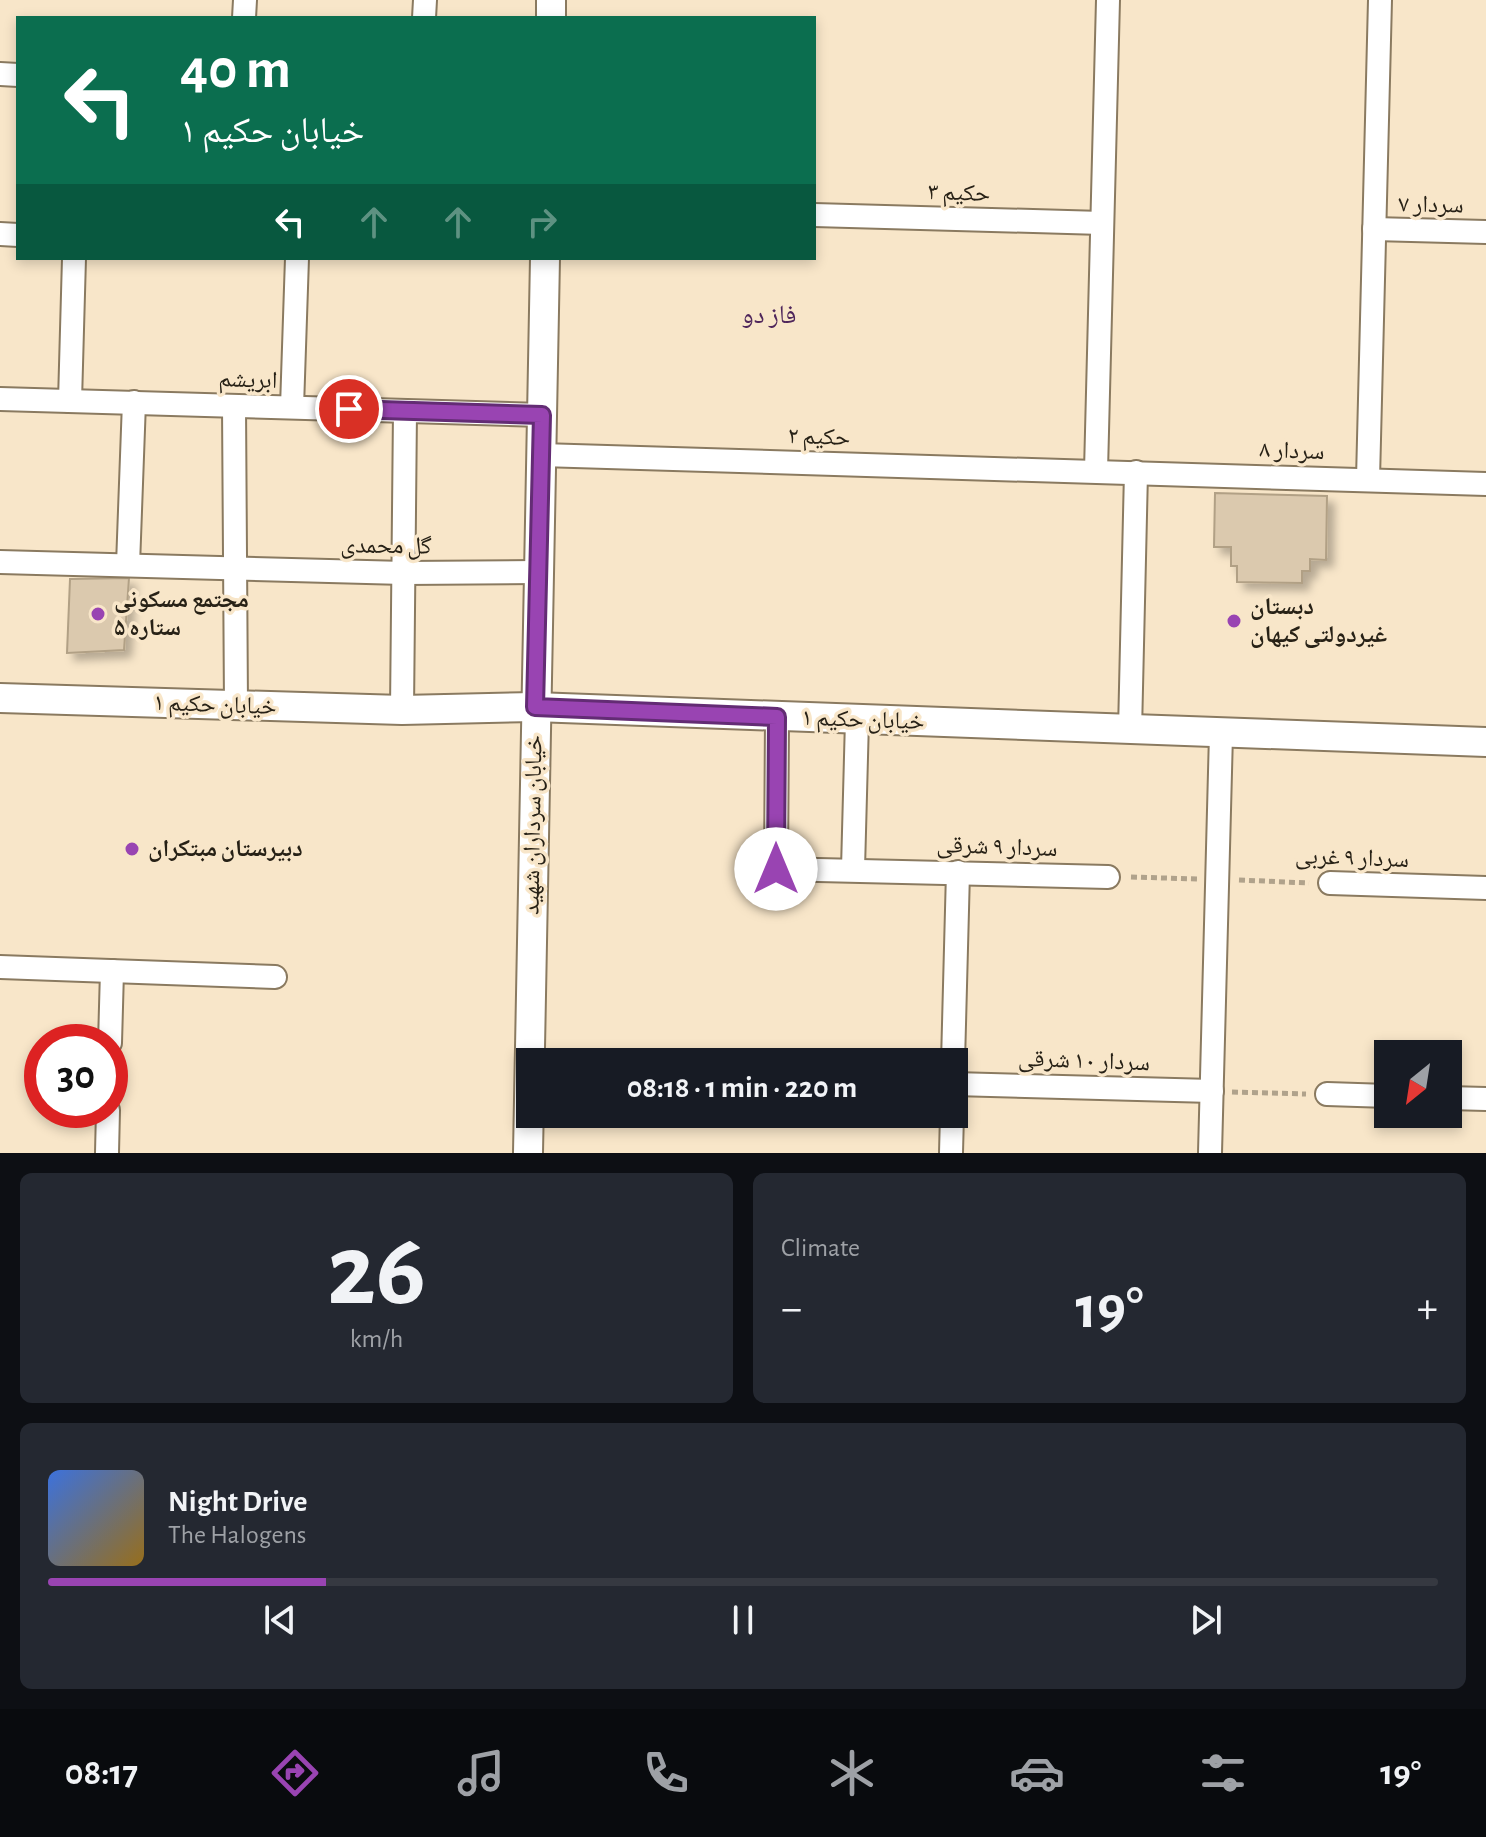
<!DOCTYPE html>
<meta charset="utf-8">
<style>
body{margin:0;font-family:"Alegreya Sans","Noto Naskh Arabic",sans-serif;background:#242831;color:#f1f3f6;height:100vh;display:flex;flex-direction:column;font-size:30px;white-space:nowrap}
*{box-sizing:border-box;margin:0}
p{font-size:26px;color:#9ea1a6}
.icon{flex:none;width:44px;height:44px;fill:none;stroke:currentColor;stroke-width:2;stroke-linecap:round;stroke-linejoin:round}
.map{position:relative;height:1153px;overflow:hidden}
.sheet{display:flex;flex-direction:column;gap:20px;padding:20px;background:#0d0f14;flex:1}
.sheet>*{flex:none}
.guide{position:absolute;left:16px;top:16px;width:800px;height:244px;border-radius:0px;box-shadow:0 4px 12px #0003;background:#0b6e4f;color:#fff;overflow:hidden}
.needle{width:52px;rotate:210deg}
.controls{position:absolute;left:1374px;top:1040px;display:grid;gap:16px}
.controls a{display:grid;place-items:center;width:88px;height:88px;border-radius:0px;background:#171b24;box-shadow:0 4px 12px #0003;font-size:40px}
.speed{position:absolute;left:24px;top:1024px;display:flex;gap:16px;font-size:40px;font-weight:700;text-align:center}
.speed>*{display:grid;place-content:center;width:104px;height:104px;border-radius:50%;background:#171b24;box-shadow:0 4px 12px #0003;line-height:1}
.speed .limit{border:12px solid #d22;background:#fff;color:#111}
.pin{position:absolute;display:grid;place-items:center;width:68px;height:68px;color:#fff;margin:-34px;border:4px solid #fff;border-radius:50%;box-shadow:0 2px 8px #0007}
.me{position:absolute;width:88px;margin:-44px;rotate:0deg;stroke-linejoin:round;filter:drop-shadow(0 0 6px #0008)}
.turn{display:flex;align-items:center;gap:28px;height:168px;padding:0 32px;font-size:36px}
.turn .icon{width:104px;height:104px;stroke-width:2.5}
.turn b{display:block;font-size:56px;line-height:68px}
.lanes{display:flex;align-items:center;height:76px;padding:0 32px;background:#0003;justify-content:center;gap:40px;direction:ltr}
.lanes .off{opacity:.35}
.big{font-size:60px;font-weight:600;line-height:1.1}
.sheet .card{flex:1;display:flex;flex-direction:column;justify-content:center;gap:12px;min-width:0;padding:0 28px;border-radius:12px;background:#242831}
.sheet .dial{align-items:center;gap:0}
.dial b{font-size:104px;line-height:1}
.song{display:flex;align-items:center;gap:24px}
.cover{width:96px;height:96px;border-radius:12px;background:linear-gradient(135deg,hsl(220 70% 55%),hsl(40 70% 35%))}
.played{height:8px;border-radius:4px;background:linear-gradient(90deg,#9944b2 20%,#363941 20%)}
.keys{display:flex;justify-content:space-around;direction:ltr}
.heat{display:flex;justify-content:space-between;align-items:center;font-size:44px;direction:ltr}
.sheet .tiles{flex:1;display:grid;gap:20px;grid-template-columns:1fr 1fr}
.card:last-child{grid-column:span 2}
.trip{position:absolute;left:516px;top:1048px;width:452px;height:80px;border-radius:0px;background:#171b24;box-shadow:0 4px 12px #0003;font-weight:600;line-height:80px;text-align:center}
.tab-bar{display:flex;height:128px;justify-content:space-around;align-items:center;background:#090b0e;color:#9ea1a6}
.tab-bar .icon{width:56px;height:56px}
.tab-bar .selected{color:#9944b2}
.tab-bar b{font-size:36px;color:#f1f3f6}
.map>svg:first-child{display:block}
.building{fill:#dbc9ae;stroke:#b1a085;stroke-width:2;filter:url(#shadow)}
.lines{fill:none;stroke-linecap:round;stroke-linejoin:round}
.minor-casing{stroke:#8a7a60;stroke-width:26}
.tertiary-casing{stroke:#8a7a60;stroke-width:32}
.path{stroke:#b0a28b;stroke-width:5;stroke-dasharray:6 4;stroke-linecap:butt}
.minor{stroke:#fff;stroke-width:22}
.tertiary{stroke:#fff;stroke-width:28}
.route-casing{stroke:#632c74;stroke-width:20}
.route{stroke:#9944b2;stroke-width:14}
.poi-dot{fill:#9944b2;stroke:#f8e6c9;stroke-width:3}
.labels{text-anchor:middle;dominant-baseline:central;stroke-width:7;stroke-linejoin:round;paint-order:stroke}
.street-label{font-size:24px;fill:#272116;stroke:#f8e6c9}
.poi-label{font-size:24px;font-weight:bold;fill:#272116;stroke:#f8e6c9;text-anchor:start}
.neighbourhood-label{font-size:26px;fill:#4f265b;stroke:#f8e6c9}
</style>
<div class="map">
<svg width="1486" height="1153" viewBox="0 0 1486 1153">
<defs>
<filter id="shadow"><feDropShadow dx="7" dy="7" stdDeviation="4" flood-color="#0004"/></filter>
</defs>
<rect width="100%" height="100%" fill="#f8e6c9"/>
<!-- building -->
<g class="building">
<polygon points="1215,493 1327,496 1326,560 1310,559 1310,571 1302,571 1302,583 1237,582 1237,566 1231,566 1231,547 1214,547"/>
<polygon points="129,578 124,650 67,653 70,579"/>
</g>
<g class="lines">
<defs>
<g id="minor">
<polyline points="244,18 245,0"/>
<polyline points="424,18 425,0"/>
<polyline points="0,74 18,75"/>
<polyline points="814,215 1102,223"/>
<polyline points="1374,229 1486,232"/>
<polyline points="0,234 18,235"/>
<polyline points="0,399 542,415"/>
<polyline points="70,401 74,258"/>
<polyline points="234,406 236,705"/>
<polyline points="292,407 297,258"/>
<polyline points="541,455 1486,484"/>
<polyline points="1096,471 1108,0"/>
<polyline points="1368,479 1380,0"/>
<polyline points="0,562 404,573 538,572"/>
<polyline points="128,565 134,402"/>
<polyline points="402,710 405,411"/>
<polyline points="777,717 776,869 1108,877"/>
<polyline points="1130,731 1136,472"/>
<polyline points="853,869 857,720"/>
<polyline points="1330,883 1486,888"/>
<polyline points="0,967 275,977"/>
<polyline points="110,1043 112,971"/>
<polyline points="953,1062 958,872"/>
<polyline points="954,1084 1212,1091"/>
<polyline points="1327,1094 1388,1096"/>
<polyline points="1448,1098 1486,1099"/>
<polyline points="107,1153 108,1110"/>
<polyline points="951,1153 952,1114"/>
<polyline points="1210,1153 1221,734"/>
</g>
<g id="tertiary">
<polyline points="551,18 551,0"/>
<polyline points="0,698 402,710 535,707 1486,742"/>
<polyline points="528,1153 545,258"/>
</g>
</defs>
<!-- minor casing -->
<use href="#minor" class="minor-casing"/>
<!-- tertiary casing -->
<use href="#tertiary" class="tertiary-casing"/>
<!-- path -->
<g class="path">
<polyline points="1131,877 1197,879"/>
<polyline points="1239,880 1309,883"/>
<polyline points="1232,1092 1306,1094"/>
</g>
<!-- minor -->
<use href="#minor" class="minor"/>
<!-- tertiary -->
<use href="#tertiary" class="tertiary"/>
</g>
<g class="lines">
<defs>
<polyline id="route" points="349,409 542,415 535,707 777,717 776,869"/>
</defs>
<!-- route casing -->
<use href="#route" class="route-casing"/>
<!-- route -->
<use href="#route" class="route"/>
</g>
<!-- markers -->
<g class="poi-dot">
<circle cx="98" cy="614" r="8"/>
<circle cx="1234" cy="621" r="8"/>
<circle cx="132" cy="849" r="8"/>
</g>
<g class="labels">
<!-- street labels -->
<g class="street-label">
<text transform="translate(959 193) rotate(2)">حکیم ۳</text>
<text transform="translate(1431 205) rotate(1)">سردار ۷</text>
<text transform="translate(248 380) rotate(2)">ابریشم</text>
<text transform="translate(819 437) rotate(2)">حکیم ۲</text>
<text transform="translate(1292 451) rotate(2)">سردار ۸</text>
<text transform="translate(386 546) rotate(1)">گل محمدی</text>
<text transform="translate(215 705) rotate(2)">خیابان حکیم ۱</text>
<text transform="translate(863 720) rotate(2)">خیابان حکیم ۱</text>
<text transform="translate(533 825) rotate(-89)">خیابان سرداران شهید</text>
<text transform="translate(997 847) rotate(2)">سردار ۹ شرقی</text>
<text transform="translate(1352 858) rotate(2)">سردار ۹ غربی</text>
<text transform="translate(1084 1061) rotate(2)">سردار ۱۰ شرقی</text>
</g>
<!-- poi labels -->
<g class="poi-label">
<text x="114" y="600">مجتمع مسکونی<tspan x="114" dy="28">ستاره ۵</tspan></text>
<text x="1250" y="607">دبستان<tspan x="1250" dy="28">غیردولتی کیهان</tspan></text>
<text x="148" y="849">دبیرستان مبتکران</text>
</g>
<!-- neighbourhood labels -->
<g class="neighbourhood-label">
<text x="769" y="315">فاز دو</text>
</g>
</g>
</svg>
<div class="controls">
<a><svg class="needle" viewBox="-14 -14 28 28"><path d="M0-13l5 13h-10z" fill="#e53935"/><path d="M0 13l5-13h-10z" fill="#9ea1a6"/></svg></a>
</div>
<div class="speed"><div class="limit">30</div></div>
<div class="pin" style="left:349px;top:409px;background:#d93025"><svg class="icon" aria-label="arrive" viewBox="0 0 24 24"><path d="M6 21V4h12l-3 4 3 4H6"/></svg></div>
<svg class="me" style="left:776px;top:869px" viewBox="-20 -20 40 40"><circle r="19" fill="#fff"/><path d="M0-13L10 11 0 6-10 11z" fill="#9944b2"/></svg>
<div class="trip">08:18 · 1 min · 220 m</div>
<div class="guide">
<div class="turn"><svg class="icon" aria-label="left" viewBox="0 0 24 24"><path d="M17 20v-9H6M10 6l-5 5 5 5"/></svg><div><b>40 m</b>خیابان حکیم ۱</div></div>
<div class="lanes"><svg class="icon" aria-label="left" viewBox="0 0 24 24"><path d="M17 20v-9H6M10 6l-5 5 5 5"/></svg><svg class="icon off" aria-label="ahead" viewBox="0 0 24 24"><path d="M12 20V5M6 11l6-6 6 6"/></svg><svg class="icon off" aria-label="ahead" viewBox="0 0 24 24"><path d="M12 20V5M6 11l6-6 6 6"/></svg><svg class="icon off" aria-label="right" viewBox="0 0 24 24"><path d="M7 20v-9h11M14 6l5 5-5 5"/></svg></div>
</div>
</div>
<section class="sheet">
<div class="tiles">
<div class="card dial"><b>26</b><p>km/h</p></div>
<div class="card"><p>Climate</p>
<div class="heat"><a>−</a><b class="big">19°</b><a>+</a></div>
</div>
<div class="card">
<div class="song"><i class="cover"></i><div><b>Night Drive</b><p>The Halogens</p></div></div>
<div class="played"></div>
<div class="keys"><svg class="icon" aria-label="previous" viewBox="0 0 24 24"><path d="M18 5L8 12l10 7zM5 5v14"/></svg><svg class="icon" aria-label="pause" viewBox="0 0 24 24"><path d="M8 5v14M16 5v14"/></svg><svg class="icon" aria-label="next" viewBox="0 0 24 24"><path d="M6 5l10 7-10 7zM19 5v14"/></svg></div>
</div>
</div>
</section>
<nav class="tab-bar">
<b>08:17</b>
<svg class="icon selected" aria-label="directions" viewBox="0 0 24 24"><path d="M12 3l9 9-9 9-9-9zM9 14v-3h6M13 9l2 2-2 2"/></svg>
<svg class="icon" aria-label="music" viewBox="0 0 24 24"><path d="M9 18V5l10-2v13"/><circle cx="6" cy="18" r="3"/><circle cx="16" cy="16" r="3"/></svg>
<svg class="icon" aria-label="phone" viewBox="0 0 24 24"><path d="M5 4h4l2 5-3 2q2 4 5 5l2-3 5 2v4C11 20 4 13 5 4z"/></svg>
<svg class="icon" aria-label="climate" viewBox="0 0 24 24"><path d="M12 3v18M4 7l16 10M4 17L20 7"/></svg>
<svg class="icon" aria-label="car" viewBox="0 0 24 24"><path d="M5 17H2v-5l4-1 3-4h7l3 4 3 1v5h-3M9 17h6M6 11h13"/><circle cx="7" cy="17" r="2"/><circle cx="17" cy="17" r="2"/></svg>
<svg class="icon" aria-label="filters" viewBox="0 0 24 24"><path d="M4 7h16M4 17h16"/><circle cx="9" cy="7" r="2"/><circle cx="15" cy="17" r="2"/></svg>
<b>19°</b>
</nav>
